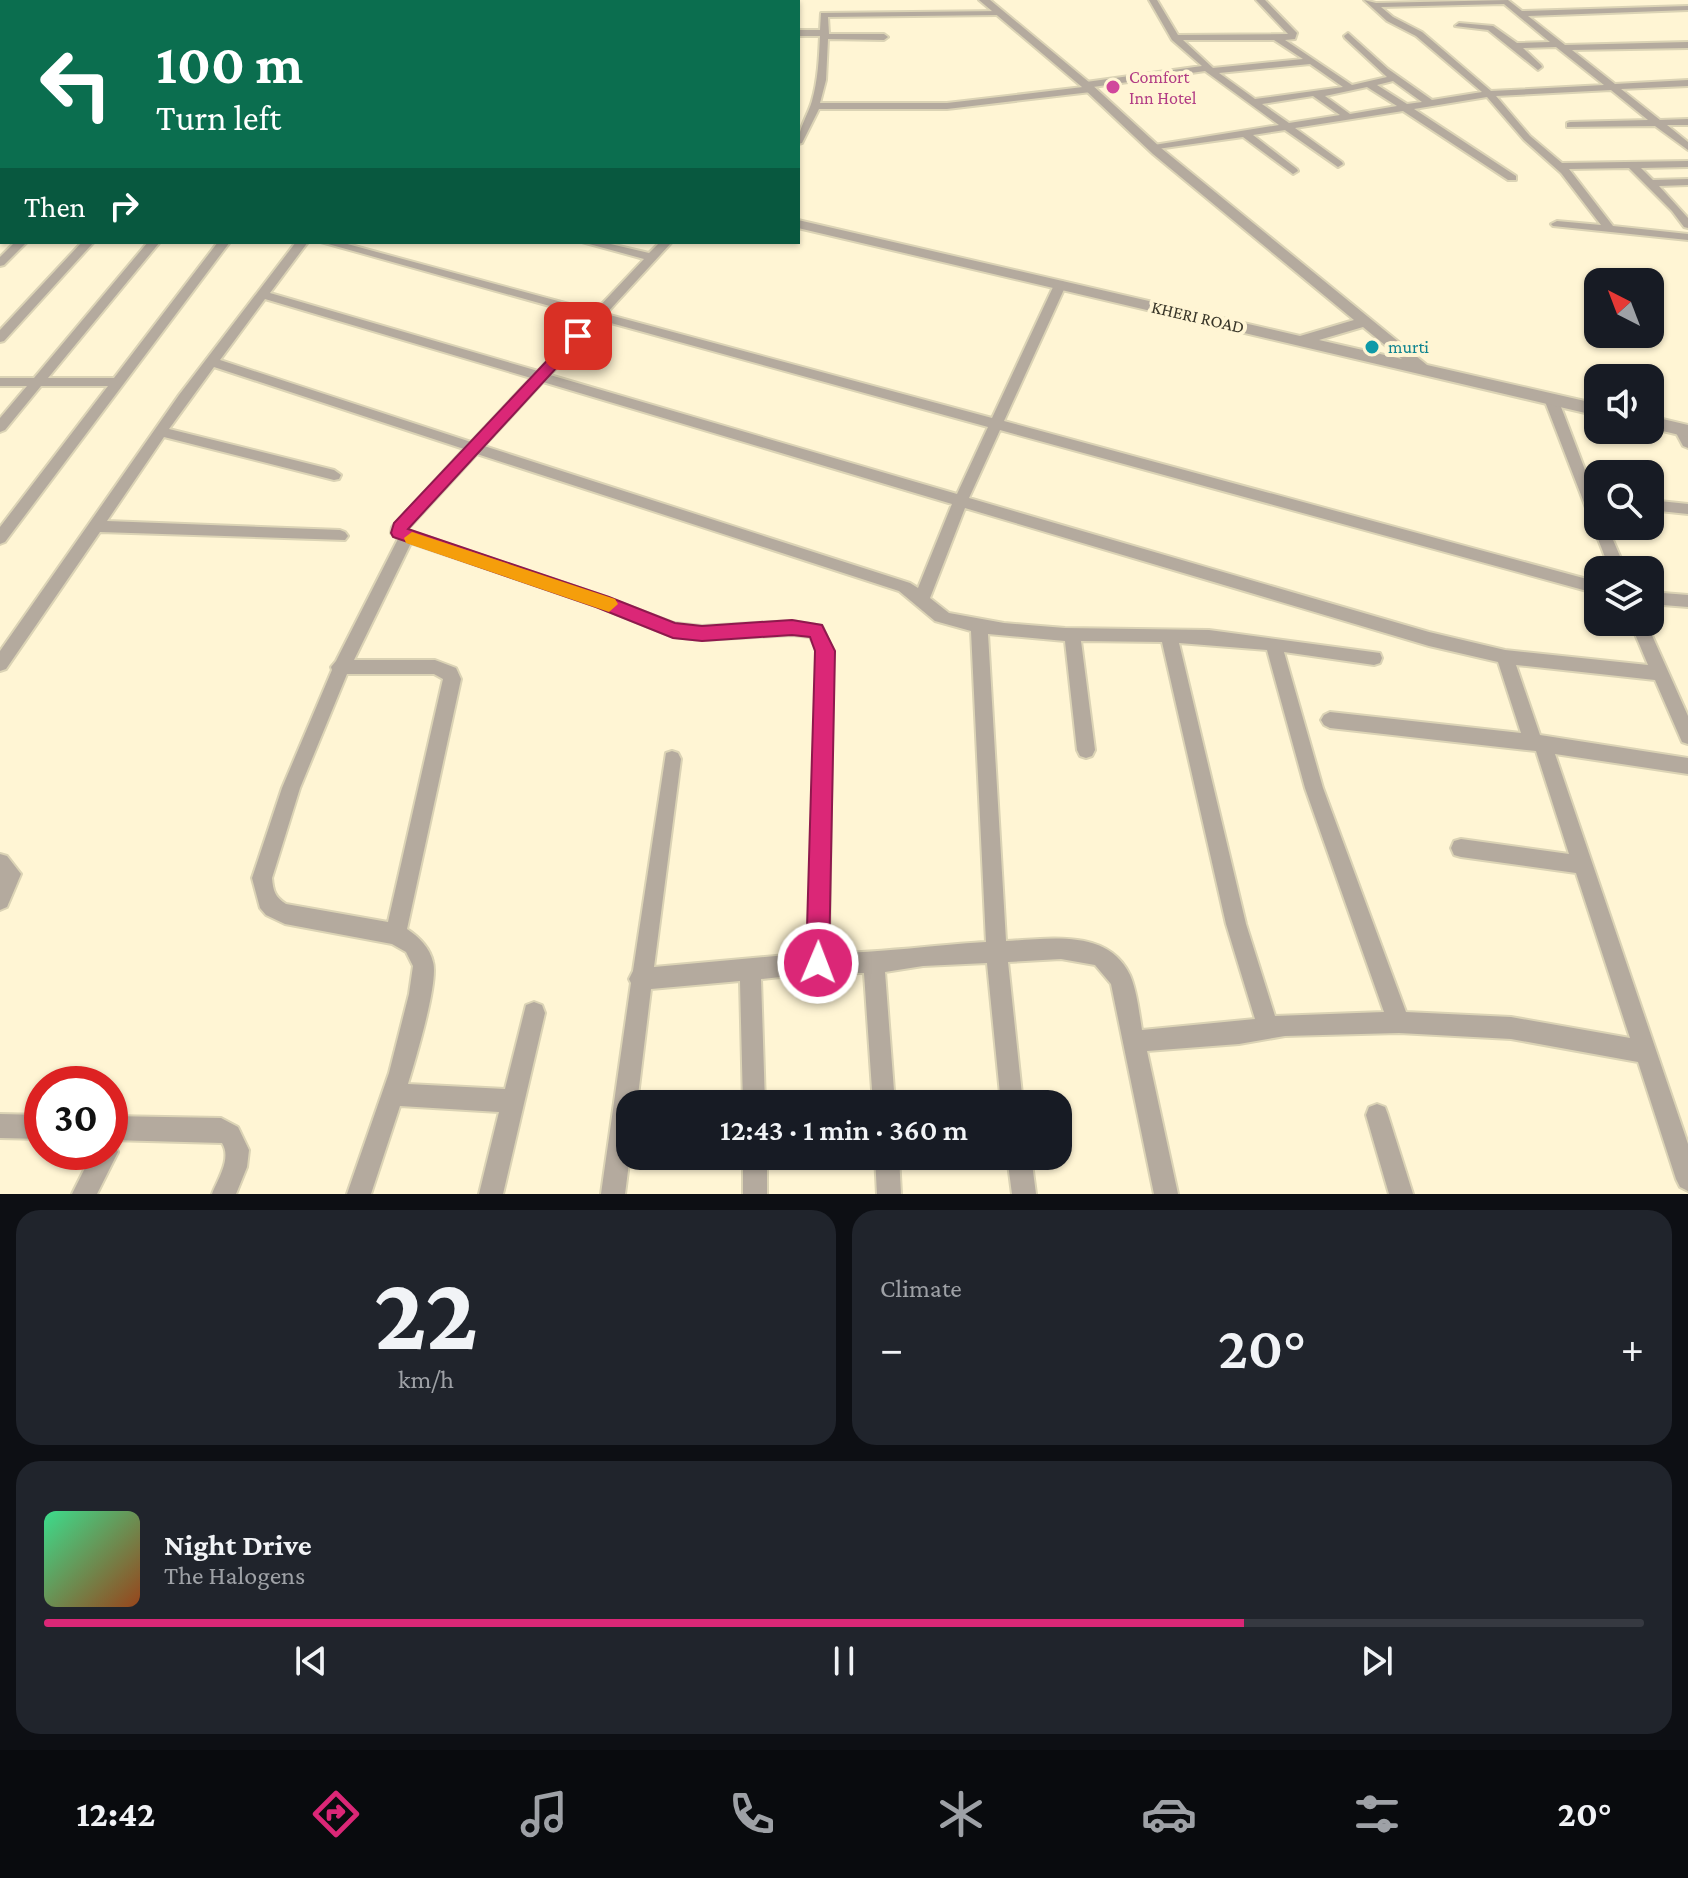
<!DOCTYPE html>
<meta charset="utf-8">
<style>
body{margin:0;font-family:"Crimson Pro",serif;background:#20242c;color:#f1f3f6;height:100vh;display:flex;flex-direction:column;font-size:30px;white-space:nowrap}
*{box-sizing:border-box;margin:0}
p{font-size:26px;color:#9ea1a6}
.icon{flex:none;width:44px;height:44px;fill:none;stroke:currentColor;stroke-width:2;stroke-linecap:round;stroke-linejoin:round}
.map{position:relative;height:1194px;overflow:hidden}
.sheet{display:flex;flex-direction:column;gap:16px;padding:16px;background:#0d0f14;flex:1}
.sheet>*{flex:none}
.top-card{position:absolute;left:0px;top:0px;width:800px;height:244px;box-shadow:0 2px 6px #0004;background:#0b6e4f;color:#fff;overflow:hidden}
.needle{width:52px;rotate:318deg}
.fabs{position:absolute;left:1584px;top:268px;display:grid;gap:16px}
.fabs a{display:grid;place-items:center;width:80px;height:80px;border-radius:16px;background:#171b24;box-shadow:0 2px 6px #0004;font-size:40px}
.speed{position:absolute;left:24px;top:1066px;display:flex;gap:16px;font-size:40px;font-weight:700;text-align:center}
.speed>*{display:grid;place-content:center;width:104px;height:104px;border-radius:50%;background:#171b24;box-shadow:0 2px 6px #0004;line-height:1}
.speed .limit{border:12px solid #d22;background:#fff;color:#111}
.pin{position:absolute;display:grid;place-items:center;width:68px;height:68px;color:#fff;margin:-34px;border-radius:16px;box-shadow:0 4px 12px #0006}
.me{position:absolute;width:88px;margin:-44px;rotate:1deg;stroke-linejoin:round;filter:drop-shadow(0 0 6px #0008)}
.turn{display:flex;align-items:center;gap:28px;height:168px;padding:0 24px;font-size:36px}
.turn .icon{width:104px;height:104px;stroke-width:2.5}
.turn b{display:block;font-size:56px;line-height:68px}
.then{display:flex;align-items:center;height:76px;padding:0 24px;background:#0003;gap:16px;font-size:30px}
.big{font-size:60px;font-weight:600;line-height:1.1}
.sheet .card{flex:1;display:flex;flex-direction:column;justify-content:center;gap:12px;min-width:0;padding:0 28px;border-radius:24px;background:#20242c}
.sheet .dial{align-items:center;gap:0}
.dial b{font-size:104px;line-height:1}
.song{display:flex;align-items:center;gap:24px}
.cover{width:96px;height:96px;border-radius:12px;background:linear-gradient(135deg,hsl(150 70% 55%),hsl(20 70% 35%))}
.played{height:8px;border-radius:4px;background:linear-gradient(90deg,#db2777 75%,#363941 75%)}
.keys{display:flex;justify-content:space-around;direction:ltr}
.heat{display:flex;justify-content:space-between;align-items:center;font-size:44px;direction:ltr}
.sheet .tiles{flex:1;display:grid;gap:16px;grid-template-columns:1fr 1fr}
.card:last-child{grid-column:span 2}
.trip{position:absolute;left:616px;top:1090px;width:456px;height:80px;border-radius:24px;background:#171b24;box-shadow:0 2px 6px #0004;font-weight:600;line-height:80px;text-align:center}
.menu{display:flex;height:128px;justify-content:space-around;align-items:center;background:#090b0e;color:#9ea1a6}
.menu .icon{width:56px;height:56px}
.menu .on{color:#db2777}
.menu b{font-size:36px;color:#f1f3f6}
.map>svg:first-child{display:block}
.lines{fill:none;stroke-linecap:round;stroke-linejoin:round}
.minor-casing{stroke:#dbd3b5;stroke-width:4}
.tertiary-casing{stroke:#dbd3b5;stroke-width:4}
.minor{fill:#b4aa9e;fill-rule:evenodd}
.tertiary{fill:#b4aa9e;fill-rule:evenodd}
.route{fill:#db2777;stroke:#8e194d;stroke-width:2}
.slow{fill:#f59e0b}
.hotel-dot{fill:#d1479c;stroke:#fff5d4;stroke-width:3}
.culture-dot{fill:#0f9aa8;stroke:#fff5d4;stroke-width:3}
.labels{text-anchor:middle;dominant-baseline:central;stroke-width:8;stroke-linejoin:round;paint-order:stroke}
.far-hotel-label{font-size:18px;fill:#b23c85;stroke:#fff5d4;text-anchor:start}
.far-street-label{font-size:18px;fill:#393629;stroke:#fff5d4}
.far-culture-label{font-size:18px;fill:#0d838f;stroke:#fff5d4;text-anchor:start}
</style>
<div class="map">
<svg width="1688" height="1194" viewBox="0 0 1688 1194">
<rect width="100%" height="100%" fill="#fff5d4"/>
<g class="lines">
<defs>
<g id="minor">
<polygon points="146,0 155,0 157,2 148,2"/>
<path d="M1149,0h8l21,35 110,-1 -32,-34h9l32,33 -2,6 -10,1 67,45 35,-8 -42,-39 -1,-2 4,-3 40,36 44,31 50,-8 -66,-56 -29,-15 -23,-21 12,3 132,-3 14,11 166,-5v4l-160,6 37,29 123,-3v6l-116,2 43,34 73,-4v6l-67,3 39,31 28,-1v6h-21l21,17v8l-33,-24 -88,1v-4l3,-1 78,-2 -37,-30 -115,6 34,40 32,27 126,-2v6l-47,1 12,12 35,-1v6l-29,1 29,32v10l-4,-1 -12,-16 -43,-43 -60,1 44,57 75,8v6l-135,-14 -2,-2 6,-3 44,4 -40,-52 -37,-33 -37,-43 -73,12 102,67v4h-8l-105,-69 -108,17 47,34 1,2 -5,3 -53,-37 -32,5 44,34 1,2 -5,3 -50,-37 -93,13 -1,-2 5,-3 125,-20 -74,-54 -112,16 3,2 -5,3 -144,17h-128l-17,34 -4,1c0,-15 10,-29 14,-43 6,-21 7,-43 8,-65h-22v-6h22l1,-17 181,-2 -3,4 -171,2 1,17h55l4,3 -4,3 -56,-1 -2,41 -6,23h127l136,-16 -2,-2 5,-3 116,-16 -30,-26zM1504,4l46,38 -33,1 -24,-17 -34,-3 -4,3 33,4 50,40 4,-3 -1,-2 -18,-17 33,-1 48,38 -113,6 -69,-59 -29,-15 -12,-10zM1183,40h91l29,19 -90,9zM1310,64l33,23 -88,12 -36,-26zM1393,81l29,21 -15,2 -30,-19zM1367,87l30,19 -47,8 -25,-18zM1313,96l27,19 -51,8 -27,-19z"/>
<rect x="0" y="33" width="2" height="6"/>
<rect x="0" y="54" width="2" height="6"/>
<rect x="0" y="75" width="2" height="6"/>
<rect x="0" y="227" width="2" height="6"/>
<polygon points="15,242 27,242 4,265 0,266 0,257"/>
<polygon points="82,242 94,242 4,341 0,342 0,330"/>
<polygon points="148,242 160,242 48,378 114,378 218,242 230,242 5,542 0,544 0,527 108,386 41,386 5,430 0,432 0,418 27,386 0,386 0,378 34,378"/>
<path d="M296,242h12l-38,51 268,78 51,-54 -268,-75h19l255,69 49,-52 -62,-17h20l47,11 11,-11h12l-66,72 386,104 62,-133 6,-4 4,1 2,3 -62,136 594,161v12l-598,-164 -31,68 460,134 76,18 143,15 -18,-43h16l42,94v28l-6,-2 -27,-62 -139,-15 24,70 148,23v16l-133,-20 133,390v47l-8,-4 -4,-8 -38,-117 -127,-23 -112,-6 -114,3 -46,8 -92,7 31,143h-24l-43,-210 -16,-19 -34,-6 -53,3 15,142h-22l-14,-141 -64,3 -38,6 10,132h-22l-9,-131h-46l-57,6 4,125h-22l-3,-123 -89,8 -14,115h-7v51l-5,39h-24l30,-211 -2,-4 4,-8 33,-218 6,-2 6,2 3,6 -27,208 154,-14 9,-302 -7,-14 -18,-2 -90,5 -29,-3 -77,-31 -185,-63 -57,117h81l21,8 5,11 -54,250c12,8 23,19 26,33 6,20 -18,99 -25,122l97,5 21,-84 8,-3 8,3 3,8 -42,181h-24l20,-82 -99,-6 -29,88h-24l42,-121 20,-79 4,-28 -7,-14 -14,-8 -107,-20 -19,-9 -6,-7 -8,-30 30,-90 50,-118 -1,-3 5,-6 62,-122 -7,-6 1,-6 72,-78 -250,-82 -45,62 165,41 7,5 -2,4 -5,1 -170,-43 -57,84 233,9 5,2 3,4 -3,4 -245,-8 -94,137 -6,2v-20l179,-256zM265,299l266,79 -60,64 -251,-82zM600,320l388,107 -31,67 -407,-119zM543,382l409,122 -34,84 -8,-5 -426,-137zM477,454l422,137 36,30 36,10 15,311c-53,3 -105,11 -157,11l4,-302 -11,-25 -30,-5 -90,5 -28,-3 -66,-25 -201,-68zM965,508l464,138 69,16 23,71 -191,-21 -6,3 -3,5 3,5 6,3 206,23 33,103 -108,-15 -7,2 -3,7 3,7 7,2 115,16 54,165 -119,-21 -105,-5 -83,-224 -39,-136 90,13 6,-2 2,-5 -2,-5 -171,-23 -144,-2 -61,-5 -55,-10 -19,-15zM988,634l77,7 12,109 3,6 6,2 6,-2 3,-6 -14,-109 81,1 64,282 29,95 -113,11c-3,-18 -5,-39 -12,-55 -22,-47 -82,-36 -124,-34zM1179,643l88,7 38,138 79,224 -109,4 -29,-92zM347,674h87l9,5 -55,243 -102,-18c-11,-7 -13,-13 -14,-26l28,-90z"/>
<polygon points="1551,395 1558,399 1598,504 1598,526 1607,526 1626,570 1610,570 1544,399"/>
<polygon points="1681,424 1688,429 1688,448 1683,446 1674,429"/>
<polygon points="1650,500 1688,504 1688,514 1650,510"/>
<polygon points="1650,592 1688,595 1688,607 1650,604"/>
<polygon points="0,854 7,856 21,874 7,907 0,910"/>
<polygon points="1377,1104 1385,1107 1388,1115 1413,1194 1389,1194 1366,1115 1369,1107"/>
<polygon points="0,1114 42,1115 42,1139 0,1138"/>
<path d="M110,1116l111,2 17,9 11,23 -2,17 -11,27h-24c6,-15 20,-36 10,-51l-112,-3z"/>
<polygon points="110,1142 114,1144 118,1152 97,1194 72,1194 93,1152 110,1152"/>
<rect x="743" y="1156" width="24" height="38"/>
<polygon points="875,1156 899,1156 901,1194 877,1194"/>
<polygon points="1007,1156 1031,1156 1036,1194 1012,1194"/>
</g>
<g id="tertiary">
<path d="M979,0h11l100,83 71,65 266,217 171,39v12l-800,-188v-8l502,116 54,-16 -201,-166 -71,-67zM1363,327l39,32 -83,-19z"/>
<rect x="0" y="97" width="2" height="8"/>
<polygon points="1650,416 1688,425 1688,437 1650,428"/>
</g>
</defs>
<!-- minor casing -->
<use href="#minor" class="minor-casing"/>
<!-- tertiary casing -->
<use href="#tertiary" class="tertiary-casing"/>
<!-- minor -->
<use href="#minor" class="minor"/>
<!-- tertiary -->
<use href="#tertiary" class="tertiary"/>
</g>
<!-- route -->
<polygon class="route" points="578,331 585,336 583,339 408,529 609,597 675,623 702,626 792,620 822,625 835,651 829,963 826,971 818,975 809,971 806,963 815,651 810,637 792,635 702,641 673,638 596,607 393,537 391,533 394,523 573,333"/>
<!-- slow -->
<polygon class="slow" points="412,532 615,599 618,604 609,612 406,543 404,538"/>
<!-- markers -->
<circle class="hotel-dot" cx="1113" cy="87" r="8"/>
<circle class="culture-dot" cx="1372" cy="347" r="8"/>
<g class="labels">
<!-- far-hotel labels -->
<g class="far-hotel-label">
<text x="1129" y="77">Comfort<tspan x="1129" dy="21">Inn Hotel</tspan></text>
</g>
<!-- far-street labels -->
<g class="far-street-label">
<text transform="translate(1198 317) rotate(13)">KHERI ROAD</text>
</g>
<!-- far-culture labels -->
<g class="far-culture-label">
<text x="1388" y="347">murti</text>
</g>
</g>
</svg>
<div class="fabs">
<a><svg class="needle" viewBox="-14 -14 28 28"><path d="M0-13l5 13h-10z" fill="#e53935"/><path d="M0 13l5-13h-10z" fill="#9ea1a6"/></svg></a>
<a><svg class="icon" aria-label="sound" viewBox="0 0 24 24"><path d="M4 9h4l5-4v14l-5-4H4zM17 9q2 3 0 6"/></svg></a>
<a><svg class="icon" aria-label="search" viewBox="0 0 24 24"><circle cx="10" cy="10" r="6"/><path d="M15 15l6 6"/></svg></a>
<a><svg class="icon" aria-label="layers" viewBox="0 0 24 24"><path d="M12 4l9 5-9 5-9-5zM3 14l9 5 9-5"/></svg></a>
</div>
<div class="speed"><div class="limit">30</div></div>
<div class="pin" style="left:578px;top:336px;background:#d93025"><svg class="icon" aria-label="arrive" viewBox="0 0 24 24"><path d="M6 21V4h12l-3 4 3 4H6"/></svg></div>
<svg class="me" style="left:818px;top:963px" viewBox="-20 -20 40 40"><circle r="17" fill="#db2777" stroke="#fff" stroke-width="3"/><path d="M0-11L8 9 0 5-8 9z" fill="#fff"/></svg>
<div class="trip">12:43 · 1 min · 360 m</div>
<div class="top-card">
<div class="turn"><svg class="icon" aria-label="left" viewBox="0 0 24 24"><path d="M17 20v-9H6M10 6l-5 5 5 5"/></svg><div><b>100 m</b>Turn left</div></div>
<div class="then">Then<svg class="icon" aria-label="right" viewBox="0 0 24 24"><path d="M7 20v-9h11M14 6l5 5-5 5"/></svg></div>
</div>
</div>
<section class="sheet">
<div class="tiles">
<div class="card dial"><b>22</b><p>km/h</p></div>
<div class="card"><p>Climate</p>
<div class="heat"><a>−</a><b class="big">20°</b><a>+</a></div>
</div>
<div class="card">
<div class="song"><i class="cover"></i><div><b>Night Drive</b><p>The Halogens</p></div></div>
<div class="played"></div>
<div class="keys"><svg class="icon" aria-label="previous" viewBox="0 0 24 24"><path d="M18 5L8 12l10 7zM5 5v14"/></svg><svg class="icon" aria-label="pause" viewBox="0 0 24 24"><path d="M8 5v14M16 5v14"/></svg><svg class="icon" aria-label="next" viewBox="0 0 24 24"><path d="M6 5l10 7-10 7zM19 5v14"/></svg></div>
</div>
</div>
</section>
<nav class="menu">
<b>12:42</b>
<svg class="icon on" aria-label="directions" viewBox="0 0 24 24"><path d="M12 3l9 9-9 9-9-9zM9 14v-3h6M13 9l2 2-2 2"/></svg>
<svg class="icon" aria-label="music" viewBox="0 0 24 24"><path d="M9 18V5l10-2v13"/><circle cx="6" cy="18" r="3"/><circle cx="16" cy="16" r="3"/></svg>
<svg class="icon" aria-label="phone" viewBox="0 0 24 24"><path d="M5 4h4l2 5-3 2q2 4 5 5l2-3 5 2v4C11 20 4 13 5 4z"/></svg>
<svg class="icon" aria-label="climate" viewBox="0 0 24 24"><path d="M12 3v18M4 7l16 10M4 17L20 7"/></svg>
<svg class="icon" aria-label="car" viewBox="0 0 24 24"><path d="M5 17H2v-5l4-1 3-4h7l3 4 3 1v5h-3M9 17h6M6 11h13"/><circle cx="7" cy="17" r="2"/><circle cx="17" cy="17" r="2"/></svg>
<svg class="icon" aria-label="filters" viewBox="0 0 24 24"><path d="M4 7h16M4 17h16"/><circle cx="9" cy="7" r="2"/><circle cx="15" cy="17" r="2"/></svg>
<b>20°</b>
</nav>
